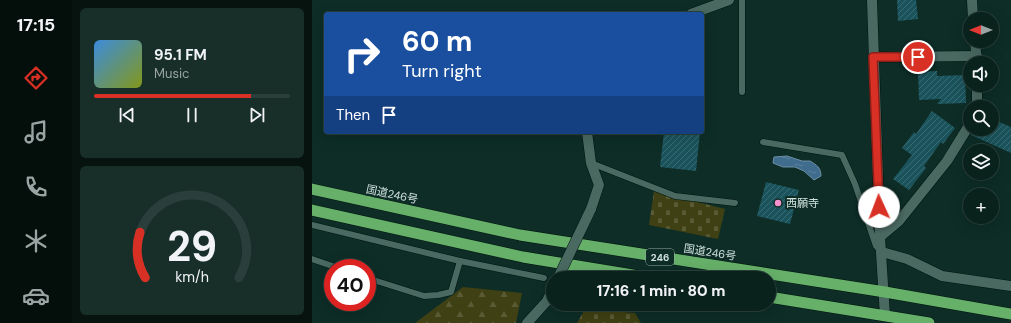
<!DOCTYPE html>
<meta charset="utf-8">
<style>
body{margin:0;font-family:"DM Sans","Noto Sans JP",sans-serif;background:#182f29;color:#f1f3f6;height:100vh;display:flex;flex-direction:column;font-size:15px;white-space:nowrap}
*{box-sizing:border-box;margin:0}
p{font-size:13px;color:#99a4a3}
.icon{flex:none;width:22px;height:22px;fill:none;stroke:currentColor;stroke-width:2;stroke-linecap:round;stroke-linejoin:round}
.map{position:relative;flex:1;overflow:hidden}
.drawer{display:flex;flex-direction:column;gap:8px;padding:8px;background:#06130f;width:240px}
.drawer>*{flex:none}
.guide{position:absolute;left:12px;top:12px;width:380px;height:122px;border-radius:4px;box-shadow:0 4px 16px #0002,0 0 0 1px #2a3f3b;background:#1a4fa0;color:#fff;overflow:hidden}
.needle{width:26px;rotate:270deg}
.buttons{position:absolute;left:651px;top:12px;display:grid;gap:8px}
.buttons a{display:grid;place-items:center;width:36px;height:36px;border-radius:50%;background:#0a221c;box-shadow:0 4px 16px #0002,0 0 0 1px #2a3f3b;font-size:20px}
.speed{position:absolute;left:12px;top:259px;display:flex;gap:8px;font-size:20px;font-weight:700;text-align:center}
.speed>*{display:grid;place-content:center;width:52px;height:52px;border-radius:50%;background:#0a221c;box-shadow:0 4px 16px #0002,0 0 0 1px #2a3f3b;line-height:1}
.speed .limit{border:6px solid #d22;background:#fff;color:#111}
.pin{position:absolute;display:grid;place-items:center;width:34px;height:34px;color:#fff;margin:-17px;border:2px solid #fff;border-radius:50%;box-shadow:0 1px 4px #0007}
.me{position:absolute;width:44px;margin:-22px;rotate:358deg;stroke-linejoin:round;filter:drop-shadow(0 0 3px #0008)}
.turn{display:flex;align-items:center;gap:14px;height:84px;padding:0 12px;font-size:18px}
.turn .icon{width:52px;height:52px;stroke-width:2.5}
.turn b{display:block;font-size:28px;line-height:34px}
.then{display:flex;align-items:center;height:38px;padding:0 12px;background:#0003;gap:8px;font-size:15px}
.drawer .tile{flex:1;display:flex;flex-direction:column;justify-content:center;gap:6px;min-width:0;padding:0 14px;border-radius:6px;background:#182f29}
.drawer .dial{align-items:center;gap:0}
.dial svg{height:104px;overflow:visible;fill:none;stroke:#2a3f3b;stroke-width:7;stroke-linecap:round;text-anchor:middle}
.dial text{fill:#f1f3f6;stroke:none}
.song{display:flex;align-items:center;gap:12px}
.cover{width:48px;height:48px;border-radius:6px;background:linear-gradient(135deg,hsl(210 70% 55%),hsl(70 70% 35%))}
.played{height:4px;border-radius:2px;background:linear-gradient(90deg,#d93025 80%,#2a3f3b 80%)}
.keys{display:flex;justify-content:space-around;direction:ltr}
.trip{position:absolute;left:234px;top:271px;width:230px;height:40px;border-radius:20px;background:#0a221c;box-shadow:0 4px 16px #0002,0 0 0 1px #2a3f3b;font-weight:800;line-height:40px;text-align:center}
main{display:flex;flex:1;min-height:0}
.tab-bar{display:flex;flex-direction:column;width:72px;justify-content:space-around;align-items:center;background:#040e0b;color:#99a4a3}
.tab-bar .icon{width:28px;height:28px}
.tab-bar .selected{color:#d93025}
.tab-bar b{font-size:18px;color:#f1f3f6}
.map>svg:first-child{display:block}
.forest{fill:url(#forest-firs)}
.cemetery{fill:url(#cemetery-stones)}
.water{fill:url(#water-ripples);stroke:#6c8fa6}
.building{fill:url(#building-hatch)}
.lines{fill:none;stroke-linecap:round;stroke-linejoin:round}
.service-casing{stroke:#00140f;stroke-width:7}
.minor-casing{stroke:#00140f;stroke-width:11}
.tertiary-casing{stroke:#00140f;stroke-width:11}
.trunk-casing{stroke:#00140f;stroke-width:12}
.service{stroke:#496961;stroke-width:6}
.minor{stroke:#496961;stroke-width:10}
.tertiary{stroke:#496961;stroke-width:10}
.trunk{stroke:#66b069;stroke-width:11}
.minor-bridge-casing{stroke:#00140f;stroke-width:11;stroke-linecap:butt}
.minor-bridge{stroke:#496961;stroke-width:10}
.route-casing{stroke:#8d1f18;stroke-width:10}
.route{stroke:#d93025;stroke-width:7}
.poi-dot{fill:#f790ce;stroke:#0d2d26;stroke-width:1.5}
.labels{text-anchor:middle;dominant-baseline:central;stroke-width:4;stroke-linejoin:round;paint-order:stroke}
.shield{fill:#0d2d26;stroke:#96aca6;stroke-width:1}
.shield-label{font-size:10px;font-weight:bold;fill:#d1e2dd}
.street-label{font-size:11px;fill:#d1e2dd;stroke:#0d2d26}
.poi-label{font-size:11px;fill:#d1e2dd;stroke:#0d2d26;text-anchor:start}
</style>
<main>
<nav class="tab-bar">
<b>17:15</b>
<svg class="icon selected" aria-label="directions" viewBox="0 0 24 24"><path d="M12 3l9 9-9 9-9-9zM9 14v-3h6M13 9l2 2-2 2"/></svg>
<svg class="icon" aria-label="music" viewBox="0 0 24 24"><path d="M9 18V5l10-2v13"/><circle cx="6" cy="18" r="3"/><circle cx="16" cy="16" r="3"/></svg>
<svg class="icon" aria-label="phone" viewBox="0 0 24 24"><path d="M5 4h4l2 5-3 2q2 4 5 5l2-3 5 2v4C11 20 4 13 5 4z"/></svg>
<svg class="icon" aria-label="climate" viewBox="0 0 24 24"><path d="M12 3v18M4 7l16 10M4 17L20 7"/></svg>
<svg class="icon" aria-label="car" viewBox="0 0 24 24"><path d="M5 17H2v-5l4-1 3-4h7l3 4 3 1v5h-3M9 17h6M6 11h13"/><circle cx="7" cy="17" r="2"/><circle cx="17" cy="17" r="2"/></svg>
</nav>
<section class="drawer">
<div class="tile">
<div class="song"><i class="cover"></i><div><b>95.1 FM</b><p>Music</p></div></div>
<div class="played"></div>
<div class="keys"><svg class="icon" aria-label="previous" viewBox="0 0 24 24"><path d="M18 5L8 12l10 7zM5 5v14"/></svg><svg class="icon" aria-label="pause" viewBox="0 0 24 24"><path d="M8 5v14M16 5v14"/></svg><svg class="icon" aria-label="next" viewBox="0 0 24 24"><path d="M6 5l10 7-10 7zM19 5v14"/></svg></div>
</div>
<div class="tile dial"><svg viewBox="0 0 100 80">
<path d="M14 69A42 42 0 1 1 86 69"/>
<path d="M14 69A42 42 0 0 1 10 34" stroke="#d93025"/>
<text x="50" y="56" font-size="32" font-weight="700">29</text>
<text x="50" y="72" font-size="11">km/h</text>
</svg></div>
</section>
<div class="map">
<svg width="699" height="323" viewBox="0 0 699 323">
<defs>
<pattern id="forest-firs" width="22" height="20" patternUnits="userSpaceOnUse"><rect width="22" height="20" fill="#3f4013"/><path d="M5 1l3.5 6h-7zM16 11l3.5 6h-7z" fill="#5a5b35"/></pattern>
<pattern id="cemetery-stones" width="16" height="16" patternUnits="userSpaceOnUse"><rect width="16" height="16" fill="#3f4013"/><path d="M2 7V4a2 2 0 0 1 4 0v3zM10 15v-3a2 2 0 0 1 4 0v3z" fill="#5a5b35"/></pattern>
<pattern id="water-ripples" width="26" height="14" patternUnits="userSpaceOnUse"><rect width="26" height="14" fill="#406c8e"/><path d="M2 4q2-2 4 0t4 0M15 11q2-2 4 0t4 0" fill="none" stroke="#5b819d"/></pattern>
<pattern id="building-hatch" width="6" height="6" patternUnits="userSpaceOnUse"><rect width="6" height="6" fill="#1b535c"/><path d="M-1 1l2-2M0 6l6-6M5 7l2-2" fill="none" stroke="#3b6b73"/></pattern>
</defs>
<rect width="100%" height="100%" fill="#0d2d26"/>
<!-- forest -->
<polygon class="forest" points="151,287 210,293 204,323 103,323"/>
<!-- cemetery -->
<g class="cemetery">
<polygon points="342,191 413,209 406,239 337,225"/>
<polygon points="273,309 323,313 329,323 265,323"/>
</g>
<!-- water -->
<path class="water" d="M475,156l15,5h8c7,4 11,7 11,15l-7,4 -10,-9 -9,-4h-12l-10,-4 1,-6z"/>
<!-- building -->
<g class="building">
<polygon points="585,0 604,0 606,19 586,21"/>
<polygon points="625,71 625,76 653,75 654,103 625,104 629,99 607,100 606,72"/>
<polygon points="620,111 643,128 631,144 629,142 612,166 614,168 597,190 581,179 600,155 590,148 602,132 604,134"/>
<polygon points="680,119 699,127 699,153 659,135 662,129 680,129"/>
<polygon points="352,132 388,132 384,171 348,167"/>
<polygon points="454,182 487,190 478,224 445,216"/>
</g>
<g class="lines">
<defs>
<g id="service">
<polyline points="430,92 430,0"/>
<polyline points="451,142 530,155 543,184 564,246 569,251"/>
<polyline points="279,163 363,196 423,203"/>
<polyline points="0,225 148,261 232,278"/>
<polyline points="0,259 26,268"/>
<polyline points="55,278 112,296 126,295 139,292 148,261"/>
</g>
<g id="minor">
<polyline points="660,0 661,19"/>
<polyline points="379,14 417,0"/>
<polyline points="663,41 665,63"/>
<polyline points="561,57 665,56"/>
<polyline points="663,107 665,101 665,85"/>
<polyline points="275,132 279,163 287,185 279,209"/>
<polyline points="568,237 587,221 635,161 656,127 658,121"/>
<polyline points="570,252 595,259 630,276 699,286"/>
<polyline points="215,323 235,301 241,288"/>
</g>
<polyline id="tertiary" points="560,0 568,237 573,316"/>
<g id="trunk">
<polyline points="0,189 208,235 573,292 699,314"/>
<polyline points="0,210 211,257 339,278"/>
<polyline points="457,297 617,323"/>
</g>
</defs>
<!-- service casing -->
<use href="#service" class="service-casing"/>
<!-- minor casing -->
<use href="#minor" class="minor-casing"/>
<!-- tertiary casing -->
<use href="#tertiary" class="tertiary-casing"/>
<!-- trunk casing -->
<use href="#trunk" class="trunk-casing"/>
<!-- service -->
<use href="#service" class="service"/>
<!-- minor -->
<use href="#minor" class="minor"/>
<!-- tertiary -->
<use href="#tertiary" class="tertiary"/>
<!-- trunk -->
<use href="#trunk" class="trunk"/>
<defs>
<polyline id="minor-bridge" points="246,278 279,209"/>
</defs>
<!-- minor-bridge casing -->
<use href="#minor-bridge" class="minor-bridge-casing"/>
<!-- minor-bridge -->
<use href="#minor-bridge" class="minor-bridge"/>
</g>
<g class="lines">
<defs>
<polyline id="route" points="567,207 561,57 606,57"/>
</defs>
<!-- route casing -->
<use href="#route" class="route-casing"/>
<!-- route -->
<use href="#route" class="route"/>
</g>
<!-- markers -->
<circle class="poi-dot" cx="466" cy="203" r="4"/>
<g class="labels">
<!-- shield labels -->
<rect class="shield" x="334" y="249" width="28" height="16" rx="3"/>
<g class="shield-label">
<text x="348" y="257">246</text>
</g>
<!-- street labels -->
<g class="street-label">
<text transform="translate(80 194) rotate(12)">国道246号</text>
<text transform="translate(398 252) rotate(9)">国道246号</text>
</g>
<!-- poi labels -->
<g class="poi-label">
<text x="474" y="203">西願寺</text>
</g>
</g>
</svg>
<div class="buttons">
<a><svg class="needle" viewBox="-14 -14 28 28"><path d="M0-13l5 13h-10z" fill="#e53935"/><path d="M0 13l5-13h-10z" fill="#99a4a3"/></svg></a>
<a><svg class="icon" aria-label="sound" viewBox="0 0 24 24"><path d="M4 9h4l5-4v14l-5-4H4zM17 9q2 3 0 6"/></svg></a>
<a><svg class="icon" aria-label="search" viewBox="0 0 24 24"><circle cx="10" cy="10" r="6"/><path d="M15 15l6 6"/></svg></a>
<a><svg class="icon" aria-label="layers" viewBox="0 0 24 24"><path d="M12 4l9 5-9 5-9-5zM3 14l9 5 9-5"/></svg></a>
<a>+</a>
</div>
<div class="speed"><div class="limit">40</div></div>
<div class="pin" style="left:606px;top:57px;background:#d93025"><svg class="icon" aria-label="arrive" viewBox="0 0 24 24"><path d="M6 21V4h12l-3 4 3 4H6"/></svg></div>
<svg class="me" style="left:567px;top:207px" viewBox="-20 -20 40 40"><circle r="19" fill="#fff"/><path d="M0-13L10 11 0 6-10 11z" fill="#d93025"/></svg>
<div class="trip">17:16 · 1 min · 80 m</div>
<div class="guide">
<div class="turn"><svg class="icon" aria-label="right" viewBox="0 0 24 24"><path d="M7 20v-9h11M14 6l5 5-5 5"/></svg><div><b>60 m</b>Turn right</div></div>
<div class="then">Then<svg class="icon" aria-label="arrive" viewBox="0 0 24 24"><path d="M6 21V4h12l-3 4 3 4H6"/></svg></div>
</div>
</div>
</main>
